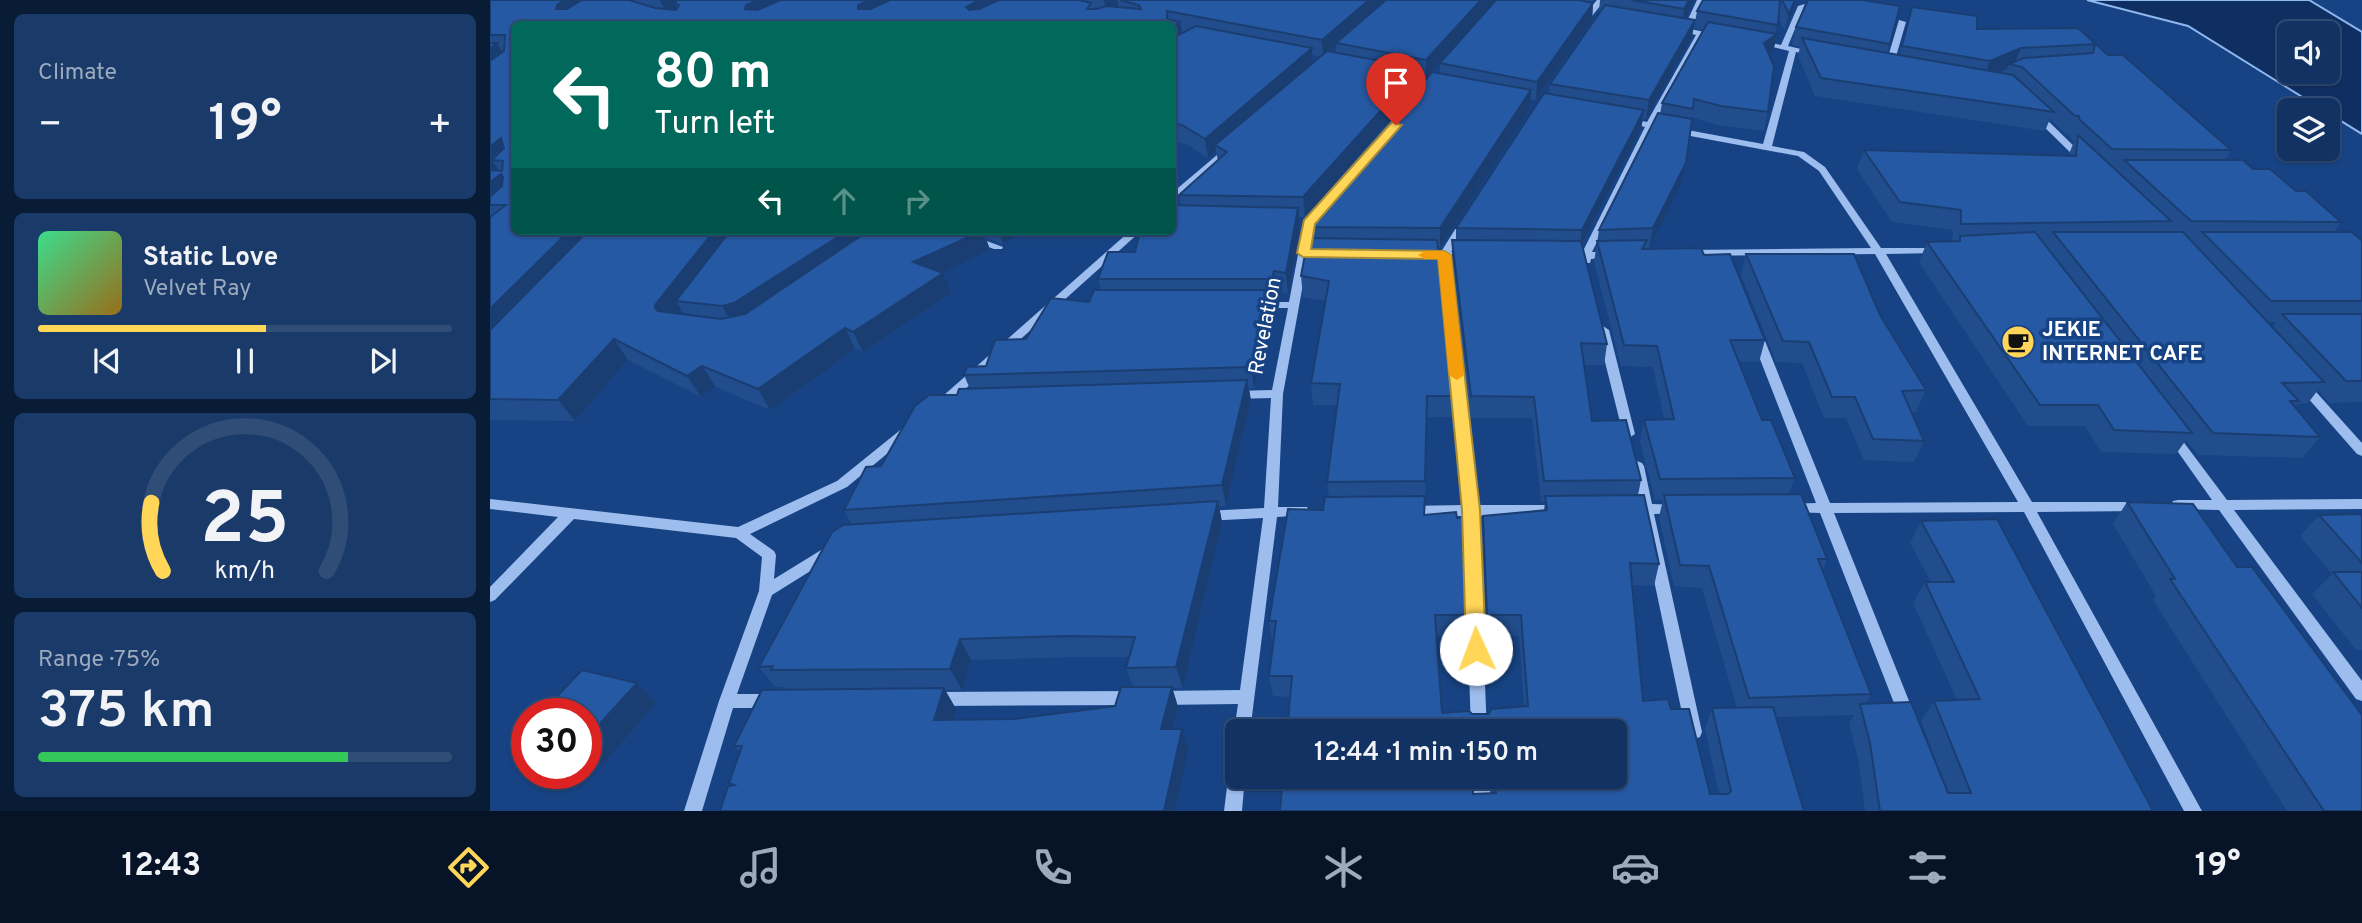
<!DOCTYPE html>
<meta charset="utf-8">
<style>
body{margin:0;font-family:Overpass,sans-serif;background:#1a3a69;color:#f1f3f6;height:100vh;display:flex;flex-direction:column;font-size:26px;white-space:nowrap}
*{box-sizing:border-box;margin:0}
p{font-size:23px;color:#9caabe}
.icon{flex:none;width:38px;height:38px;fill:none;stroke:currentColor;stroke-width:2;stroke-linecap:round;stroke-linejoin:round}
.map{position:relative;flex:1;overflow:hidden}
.panel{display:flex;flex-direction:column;gap:14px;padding:14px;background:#091c36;width:490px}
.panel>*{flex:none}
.top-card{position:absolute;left:21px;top:21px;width:665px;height:214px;border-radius:10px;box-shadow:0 2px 5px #0004,0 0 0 2px #304d78;background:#00695c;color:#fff;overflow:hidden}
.fabs{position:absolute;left:1787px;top:21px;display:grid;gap:14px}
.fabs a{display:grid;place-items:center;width:63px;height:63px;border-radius:10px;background:#113263;box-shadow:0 2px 5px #0004,0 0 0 2px #304d78;font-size:35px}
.speed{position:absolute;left:21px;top:698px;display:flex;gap:14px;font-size:35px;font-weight:700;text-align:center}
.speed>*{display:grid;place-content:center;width:91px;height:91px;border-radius:50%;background:#113263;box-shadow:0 2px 5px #0004,0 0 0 2px #304d78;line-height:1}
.speed .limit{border:10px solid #d22;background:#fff;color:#111}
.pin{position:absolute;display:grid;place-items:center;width:60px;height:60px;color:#fff;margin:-72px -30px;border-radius:50% 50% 50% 0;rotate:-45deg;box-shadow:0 0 7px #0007}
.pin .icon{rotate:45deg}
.me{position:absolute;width:77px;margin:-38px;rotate:358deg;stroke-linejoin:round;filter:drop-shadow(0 0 5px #0008)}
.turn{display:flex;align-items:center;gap:24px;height:147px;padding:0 28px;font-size:32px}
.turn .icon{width:91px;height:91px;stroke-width:2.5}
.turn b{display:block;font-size:49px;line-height:60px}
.lanes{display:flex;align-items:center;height:66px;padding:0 28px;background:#0003;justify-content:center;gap:35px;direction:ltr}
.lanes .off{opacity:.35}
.big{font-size:52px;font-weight:600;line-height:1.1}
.panel .tile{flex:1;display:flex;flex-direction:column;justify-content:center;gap:10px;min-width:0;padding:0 24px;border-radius:10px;background:#1a3a69}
.panel .dial{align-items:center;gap:0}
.dial svg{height:182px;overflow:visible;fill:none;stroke:#304d78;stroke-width:7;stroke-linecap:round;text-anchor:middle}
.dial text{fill:#f1f3f6;stroke:none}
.song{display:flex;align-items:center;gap:21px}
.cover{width:84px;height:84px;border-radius:10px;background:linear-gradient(135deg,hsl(150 70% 55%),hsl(40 70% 35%))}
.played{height:7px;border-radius:4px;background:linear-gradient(90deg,#ffd658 55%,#304d78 55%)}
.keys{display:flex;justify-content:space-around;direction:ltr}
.heat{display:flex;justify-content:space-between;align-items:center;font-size:38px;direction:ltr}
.charge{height:10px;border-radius:5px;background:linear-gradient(90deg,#34c759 75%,#304d78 0)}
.trip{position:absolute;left:735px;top:719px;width:402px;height:70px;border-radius:10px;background:#113263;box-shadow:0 2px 5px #0004,0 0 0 2px #304d78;font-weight:600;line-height:70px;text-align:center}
.menu{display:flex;height:112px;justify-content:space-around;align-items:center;background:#071428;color:#9caabe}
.menu .icon{width:49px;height:49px}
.menu .on{color:#ffd658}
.menu b{font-size:32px;color:#f1f3f6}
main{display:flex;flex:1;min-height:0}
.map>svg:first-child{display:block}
.water{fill:#0f2f62;stroke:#8fb8ef;stroke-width:2;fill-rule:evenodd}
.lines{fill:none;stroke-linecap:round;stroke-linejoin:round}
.minor{fill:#9cbded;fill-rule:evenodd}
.wall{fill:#214d8c;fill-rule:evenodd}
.shaded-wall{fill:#1b3e72}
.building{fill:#2659a3;stroke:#1b3e72;stroke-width:2}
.route{fill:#ffd658;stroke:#a68b39;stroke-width:2}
.slow{fill:#f59e0b}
.labels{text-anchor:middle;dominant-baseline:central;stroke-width:7;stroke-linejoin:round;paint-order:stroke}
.street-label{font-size:21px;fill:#fff;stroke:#174384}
.poi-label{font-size:21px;font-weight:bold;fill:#fff;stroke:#174384;text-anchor:start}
</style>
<main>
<section class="panel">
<div class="tile"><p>Climate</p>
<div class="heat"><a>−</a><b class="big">19°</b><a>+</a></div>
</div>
<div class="tile">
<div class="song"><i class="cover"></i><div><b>Static Love</b><p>Velvet Ray</p></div></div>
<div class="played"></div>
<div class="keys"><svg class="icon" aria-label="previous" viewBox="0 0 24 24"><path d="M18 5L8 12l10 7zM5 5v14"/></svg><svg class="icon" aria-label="pause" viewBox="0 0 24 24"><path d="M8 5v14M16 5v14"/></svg><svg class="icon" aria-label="next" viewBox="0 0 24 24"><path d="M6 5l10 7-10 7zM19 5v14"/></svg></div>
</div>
<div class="tile dial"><svg viewBox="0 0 100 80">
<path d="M14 69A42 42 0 1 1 86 69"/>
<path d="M14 69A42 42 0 0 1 9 39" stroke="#ffd658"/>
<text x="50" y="56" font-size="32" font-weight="700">25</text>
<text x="50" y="72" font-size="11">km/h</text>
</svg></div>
<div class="tile"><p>Range · 75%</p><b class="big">375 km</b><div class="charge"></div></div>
</section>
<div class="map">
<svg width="1872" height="811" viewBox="0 0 1872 811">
<rect width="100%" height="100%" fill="#174384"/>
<!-- water -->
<path class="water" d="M1597,0h222l53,32v102l-174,-108zM1799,33h39v39h-39z"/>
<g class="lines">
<!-- minor -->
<g class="minor">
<polygon points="1107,0 1115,0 1102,16 1096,16 1096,12"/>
<polygon points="1207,0 1215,0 1201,29 1232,36 1228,38 1213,36 1165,124 1273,144 1299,51 1266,43 1270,41 1291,45 1308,6 1315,4 1298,46 1328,53 1324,55 1306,52 1282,146 1314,152 1335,167 1391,248 1453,248 1453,252 1449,253 1396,254 1542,502 1654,502 1656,506 1654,510 1649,511 1547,512 1712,811 1694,811 1534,512 1344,513 1425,716 1423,721 1417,723 1411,721 1330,513 1298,512 1296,508 1298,504 1326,503 1261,336 1267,332 1273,336 1340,503 1528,502 1385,254 1198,256 1193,253 1198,250 1381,248 1329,171 1308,156 1163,129 1102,252 1121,252 1126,255 1125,257 1101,259 1100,263 1092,263 1090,259 1079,259 1074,256 1079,253 1092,253 1155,127 1132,121 1136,118 1157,122 1206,35 1183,29 1187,27 1194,28"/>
<polygon points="1409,20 1416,22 1403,67 1399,69 1395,67"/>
<polygon points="1543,112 1549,112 1596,158 1596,162 1590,162 1543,116"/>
<polygon points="740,144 744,147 743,149 682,201 682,193"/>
<polygon points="833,204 838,207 824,224 793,394 788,507 817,507 819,511 817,515 787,517 760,732 747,732 747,738 744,732 748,704 669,705 663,703 661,698 663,693 669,691 750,690 773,518 715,521 710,520 708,516 710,512 715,511 774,508 781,398 745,399 739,395 745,391 782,390 798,308 765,308 760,305 765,302 799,302 814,223 830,205"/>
<polygon points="973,222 978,225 961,252 977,252 982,255 977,258 960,258 987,505 1068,505 1073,506 1075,510 1073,514 1068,515 988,516 997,732 981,732 974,516 918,516 913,515 911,511 913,507 918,506 974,505 949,258 932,258 927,255 932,252 951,252 969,223"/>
<polygon points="455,231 470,231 513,247 512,249 504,249"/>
<polygon points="640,231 651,231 453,409 445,409 443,406 445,403"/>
<polygon points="1113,326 1119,330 1145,434 1139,438 1133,434 1107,330"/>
<polygon points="1814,382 1818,383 1872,443 1872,456 1867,454 1810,389 1808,386"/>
<polygon points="418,426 422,427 424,430 422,433 357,487 260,534 284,551 286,555 284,579 336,547 341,545 346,547 348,551 346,555 282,595 247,694 283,694 289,696 291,701 289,706 283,708 243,708 212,811 194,811 229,701 269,591 272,557 246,538 84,519 5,600 0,602 0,587 68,517 0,509 0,499 248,527 347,481 414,427"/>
<polygon points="1682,431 1686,432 1737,500 1872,499 1872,509 1744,510 1872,681 1872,701 1866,699 1729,510 1683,509 1681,505 1683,501 1688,500 1722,500 1676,435"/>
<polygon points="1147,461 1152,463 1154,466 1162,504 1192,505 1194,509 1192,513 1164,514 1212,732 1210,737 1204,739 1198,737 1196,732 1150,514 1137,513 1135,509 1137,505 1148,504 1140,466 1142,463"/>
<polygon points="644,691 650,693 652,698 650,703 644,705 445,706 439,704 437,699 439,694 445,692"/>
<polygon points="747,763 747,777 755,777 752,811 734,811 739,771 741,765"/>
<polygon points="983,777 999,777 1002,811 984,811"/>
</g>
</g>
<!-- wall -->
<g class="wall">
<path d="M0,0h1006l-70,78 -7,-1v9l21,-13v-10l56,-63h98l-2,2 1,1 -1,17 -56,80 -6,-1v10l-90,139h-2l15,148 -1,21h-26l-1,98 41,100 -1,21h-29l6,77 30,1h17l35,-7 -5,-71h-33l-4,-99 1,-21 61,-6 1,-8h-4l-9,-84h-62l-18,-157v-21h4v-12l93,-134 1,-10 51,-72 -2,-1 1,-11h94l-9,18 7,19 -46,82h-3l-2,10 -59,116 25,99 -3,21h-20l8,56 49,59 -3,15 21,69 -5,22 -22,-1 11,116 28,8 39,85h9l-14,-65 7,-21h25l-35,-120 -28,-2 -15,-69 4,-17h-8l-15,-59 4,-21 20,-1 -11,-52 -32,-1 -27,-104 5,-32 61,-116 2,-11 42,-73 -10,-2 3,-17 6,-11h93l-2,8 -9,23 -7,-13 -3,16h2l-4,18 -4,2 -1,58 -4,19 -47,-6 -26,-8 -5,46 -4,19 -33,67h-4l59,6 61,85 -6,22 -21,-1 24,59 33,58 -6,16 38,65 -4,12 48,123 -5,9 82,90 -27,-72 13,-20 23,-1 -44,-97 12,-21h6l-21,-39 11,-22 232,290h-288l-6,-48 -10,-39 5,-9 -78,2 28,94 -331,-17 19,-1 -1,-16h124l-325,-80 -17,-1 -4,-20 4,-34h-1l-3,-21 54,-111 6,-13 -2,-15 10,-77h-24l-2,-22 14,-82 -22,-4 -2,-21 10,-38 -1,-11 5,-21 -10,11h-6l1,12 -12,65 -12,-3 -2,8h-4l2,12 -18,77h-5l2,13 -25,105h-7l3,16 -39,166h-11l6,19 -5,22h9l6,20 -457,36 -2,-2 11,-31 -6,-6 52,-56 -2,-3h-9l-16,-20 93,-142 -8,-15 37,-44 76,-71 13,-6 -6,-14 22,-9 40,-27 63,-37 12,-12 -3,-11 37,-27 46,-46 -2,-11 39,-34 -2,-10 -8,7 -22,-14 -14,-3v-117l-658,207h510l-21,13 -17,-6 4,12 -48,23 9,20 -88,59 -8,-3 -85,61 -54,-23 -15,10 -73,-37 -53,61 -85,-1zM846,46v7l-6,-1zM822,55l8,2 -7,5zM191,309l3,5 -7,-1zM585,657h54l-3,11 7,19 -18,19 -101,13 -61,1 3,-11 -11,-19h17l9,-30z"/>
<path d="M1410,6l-13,47 12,2 13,-48 65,22 101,-1 30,27 123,95 -6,10 28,9 43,22 45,31 -7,10 28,9v161l-33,1 -11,-13 -10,13 -11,1 -2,3 25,30 -18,21 -104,-3 -12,-15 -10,14 -75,-2 -16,-26h-57l-109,-164 8,-20 25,-1 1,-11 -61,-8 -35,-53 7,-19 204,6 6,-14 -4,-4v-3h-3l-17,-16 -5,12 -230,-35 -17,-40 2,-9 -8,-2 4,-18zM1778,322h8l-4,5z"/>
<polygon points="1256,254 1390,315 1436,390 1426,412 1421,412 1434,441 1424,462 1374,460 1356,418 1334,418 1312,363 1286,362 1251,275"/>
<polygon points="1637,502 1747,567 1872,811 1797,811 1663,600 1666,596 1623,524"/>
<polygon points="1872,514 1872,650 1866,650 1822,594 1842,574 1810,536 1829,515"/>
<polygon points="166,703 112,766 96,762 96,714"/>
</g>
<!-- shaded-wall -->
<g class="shaded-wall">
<polygon points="74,0 106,0 77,22 66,9 67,5"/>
<polygon points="170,0 214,0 184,2 188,10 177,14"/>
<polygon points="268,0 314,0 263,24 255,9 256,5"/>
<polygon points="378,0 418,0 375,22 368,9 368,5"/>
<polygon points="489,0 524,0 481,23 476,7"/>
<polygon points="614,0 627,0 629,5 617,12"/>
<polygon points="879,0 899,0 846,43 846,46 833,57 832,40"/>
<polygon points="991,0 1006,0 936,78 936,60"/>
<polygon points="1199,0 1204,0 1192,26 1194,9"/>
<polygon points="1305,0 1306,0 1304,8 1295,31 1299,14"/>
<polygon points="1103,3 1102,20 1046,100 1047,82"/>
<polygon points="1205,20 1202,37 1156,119 1159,100"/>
<polygon points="690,22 693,39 682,46 682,27"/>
<polygon points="1287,34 1283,52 1270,61 1274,43"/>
<polygon points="7,43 18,61 0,75 0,49"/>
<polygon points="822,48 823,66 725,145 726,151 718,158 715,139"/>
<polygon points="1531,48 1524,65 1519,64 1517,69 1493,79 1500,61"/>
<polygon points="929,68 929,87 815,217 813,197"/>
<polygon points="1041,90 1040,109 950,248 950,228"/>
<polygon points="1154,110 1151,129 1089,250 1092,230"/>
<polygon points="11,138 24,157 13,161 2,160 9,170 0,177 0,147"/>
<polygon points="1196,163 1192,182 1159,249 1163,228"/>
<polygon points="11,174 24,193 0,205 0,182"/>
<polygon points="808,208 810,229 798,294 796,273"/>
<polygon points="79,231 111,231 0,346 0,309"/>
<polygon points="224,231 251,231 186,301 191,309 178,325 165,308 165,305"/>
<polygon points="357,231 396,231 244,326 232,306"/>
<polygon points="492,231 493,231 500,250 431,283 423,262"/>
<polygon points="509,231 534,231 513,244"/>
<polygon points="784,271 786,291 784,299 782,279"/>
<polygon points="453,273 461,293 373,352 363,332"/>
<polygon points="779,290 782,311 764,388 761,367"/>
<polygon points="355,328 365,349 280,410 268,389"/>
<polygon points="124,339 138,360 85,421 68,400"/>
<polygon points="212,366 226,387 211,397 197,376"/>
<polygon points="757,380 761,401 736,506 732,485"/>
<polygon points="728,501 732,522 693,688 686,667"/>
<polygon points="470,639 481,660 472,690 460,669"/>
<polygon points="147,683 166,703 112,766 96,752 96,739"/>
<polygon points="682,687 688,707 678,749 671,729"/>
<polygon points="454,688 466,709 457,740 444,720"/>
<polygon points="692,729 698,749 685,811 674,811"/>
</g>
<!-- building -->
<g class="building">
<polygon points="0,0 74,0 67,5 66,9 77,9 92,0 139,0 165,8 186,10 189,5 184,2 188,0 268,0 256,5 255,9 267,10 291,0 378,0 368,5 368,9 380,9 400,0 489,0 476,7 479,10 489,9 509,0 589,0 601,3 597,9 607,9 616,6 651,9 649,5 630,0 879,0 832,40 677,11 677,19 690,22 682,27 682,24 24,24 24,231 79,231 0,309 0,217 16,205 0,205 0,197 12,186 13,177 11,174 0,182 0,170 12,171 13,161 2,160 14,148 11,138 0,147 0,61 14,51 15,35 0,35"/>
<polygon points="896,0 991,0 936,60 846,43"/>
<polygon points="1006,0 1089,0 1103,3 1047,82 950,63"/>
<polygon points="1142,0 1199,0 1194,9"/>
<polygon points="1213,0 1290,0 1288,25 1207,11"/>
<polygon points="1292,0 1305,0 1299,14"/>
<polygon points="1318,0 1372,0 1410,6 1400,44 1306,27"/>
<polygon points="1115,5 1205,20 1159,100 1060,84"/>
<polygon points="1422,7 1487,16 1487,29 1588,28 1618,55 1633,55 1741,150 1622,149 1589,119 1589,116 1585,116 1532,67 1519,64 1534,58 1603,53 1605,44 1531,48 1500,61 1412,46"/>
<polygon points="1218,22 1287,34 1274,43 1284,66 1278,112 1231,106 1204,99 1203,109 1172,103"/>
<polygon points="706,26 822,48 715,139 692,125 682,123 682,38"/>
<polygon points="1312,38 1523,75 1564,112 1331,78"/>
<polygon points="0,43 7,43 0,49"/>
<polygon points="837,51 929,68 813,197 689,195 737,152 725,145"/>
<polygon points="942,72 1041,90 950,228 820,227 825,205"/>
<polygon points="1054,93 1154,110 1092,230 966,228"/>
<polygon points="1168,113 1202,119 1196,163 1163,228 1109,230"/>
<polygon points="1588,135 1681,221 1471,224 1471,210 1410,202 1374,150 1586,156"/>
<polygon points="1634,160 1753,160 1763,169 1780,169 1806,191 1816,191 1851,222 1701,221"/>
<polygon points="682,205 808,208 796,273 784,271 782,279 608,279 618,252 645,252 650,231 682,231"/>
<polygon points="98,231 224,231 165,305 165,308 168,311 231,319 255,314 378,231 492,231 423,262 453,273 363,332 355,328 268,389 212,366 197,376 124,339 68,400 0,399 0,330"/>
<polygon points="240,231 357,231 244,303 232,306 186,301"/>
<polygon points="1545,232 1702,433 1624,430 1608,405 1550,405 1437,242 1470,241 1470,236"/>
<polygon points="1563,232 1693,232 1834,382 1792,383 1809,401 1800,401 1830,437 1723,433"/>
<polygon points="1712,232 1862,232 1872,241 1872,301 1781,301"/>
<polygon points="818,238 947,240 963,396 937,396 935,481 837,482 850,384 821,383 839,281 811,276"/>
<polygon points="962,240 1091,241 1117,344 1091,343 1102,421 1136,420 1151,480 1054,481 1044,397 981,396"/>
<polygon points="1157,240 1152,249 1211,248 1214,255 1240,254 1275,340 1240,340 1272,420 1281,420 1305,478 1170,479 1154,420 1184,419 1167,346 1134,345 1107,241"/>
<polygon points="1256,254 1364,254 1390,315 1436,390 1412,391 1434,441 1383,439 1365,397 1342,397 1319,342 1293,341"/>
<polygon points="604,290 779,290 761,367 474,375 477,367 496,366 505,340 536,339 561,298 599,302"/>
<polygon points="1792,314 1872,314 1872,381 1856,381"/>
<polygon points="757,380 732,485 354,510 376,467 391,466 425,406 439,395 467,395 469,389"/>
<polygon points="1311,494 1337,559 1328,559 1381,694 1259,698 1219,566 1190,565 1174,495"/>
<polygon points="1154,495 1169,564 1140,563 1153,701 1178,699 1181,709 1199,709 1220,794 1238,794 1241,791 1222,708 1283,707 1314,811 790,811 793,777 983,777 983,794 1006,793 1004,777 1125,777 1125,732 797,732 802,676 779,676 786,621 779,621 798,509 833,510 835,497 935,496 934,515 966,512 967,518 973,517 976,615 945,615 952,713 979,711 982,714 999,714 1001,709 1038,706 1031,615 997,615 993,516 1057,510 1055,496"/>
<polygon points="728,501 686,667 636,668 645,637 576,636 470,639 460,669 281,670 283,666 269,667 342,532 353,525"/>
<polygon points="1637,502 1703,504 1747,567 1762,567 1872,715 1872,811 1834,811 1680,579 1685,579"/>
<polygon points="1872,514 1872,563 1829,515"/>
<polygon points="1507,519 1663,811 1390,811 1380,743 1370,704 1421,702 1458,793 1481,793 1444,701 1490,699 1435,582 1464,582 1431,521"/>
<polygon points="1843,572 1872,572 1872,608"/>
<polygon points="92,670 147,683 96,739 96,714 50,714"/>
<polygon points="631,687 682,687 671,729 692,729 674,811 230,811 238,786 244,785 239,783 252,746 244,746 272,690 454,688 444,720 524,719 625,706"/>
</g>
<!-- route -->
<polygon class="route" points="902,122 912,125 825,224 821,249 954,251 961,255 990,510 996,649 993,655 986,657 979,655 976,649 972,510 948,259 813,257 807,253 814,220"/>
<!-- slow -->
<polygon class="slow" points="954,251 961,255 974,375 967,380 959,375 948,259 935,259 928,255 935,251"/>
<!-- icons -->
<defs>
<symbol id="cafe-disc" viewBox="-11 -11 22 22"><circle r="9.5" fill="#ffd658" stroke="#174384"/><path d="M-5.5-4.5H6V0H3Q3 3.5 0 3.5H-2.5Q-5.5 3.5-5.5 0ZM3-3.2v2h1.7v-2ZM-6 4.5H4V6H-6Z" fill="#111"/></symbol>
</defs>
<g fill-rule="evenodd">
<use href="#cafe-disc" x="1509" y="323" width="38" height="38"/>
</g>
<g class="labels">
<!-- street labels -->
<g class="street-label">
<text transform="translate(776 326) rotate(-79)">Revelation</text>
</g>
<!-- poi labels -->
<g class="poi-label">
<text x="1552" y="330">JEKIE<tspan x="1552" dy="24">INTERNET CAFE</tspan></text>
</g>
</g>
</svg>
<div class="fabs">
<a><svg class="icon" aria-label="sound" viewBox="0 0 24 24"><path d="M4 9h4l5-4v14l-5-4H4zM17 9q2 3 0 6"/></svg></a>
<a><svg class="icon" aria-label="layers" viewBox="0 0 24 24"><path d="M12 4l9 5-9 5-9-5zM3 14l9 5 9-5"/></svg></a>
</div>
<div class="speed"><div class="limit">30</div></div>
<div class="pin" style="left:906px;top:125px;background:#d93025"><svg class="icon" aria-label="arrive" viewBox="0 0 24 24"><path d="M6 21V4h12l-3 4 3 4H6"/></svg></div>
<svg class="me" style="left:986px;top:649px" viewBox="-20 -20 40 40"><circle r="19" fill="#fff"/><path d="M0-13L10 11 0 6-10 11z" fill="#ffd658"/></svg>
<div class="trip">12:44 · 1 min · 150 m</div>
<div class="top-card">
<div class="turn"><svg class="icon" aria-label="left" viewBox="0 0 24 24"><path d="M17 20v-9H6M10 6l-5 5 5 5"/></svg><div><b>80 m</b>Turn left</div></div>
<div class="lanes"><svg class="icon" aria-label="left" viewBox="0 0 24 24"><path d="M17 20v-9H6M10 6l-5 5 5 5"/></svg><svg class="icon off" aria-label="ahead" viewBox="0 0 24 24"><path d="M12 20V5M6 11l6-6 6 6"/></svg><svg class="icon off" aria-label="right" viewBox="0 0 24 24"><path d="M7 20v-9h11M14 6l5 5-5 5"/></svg></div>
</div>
</div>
</main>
<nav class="menu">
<b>12:43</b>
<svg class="icon on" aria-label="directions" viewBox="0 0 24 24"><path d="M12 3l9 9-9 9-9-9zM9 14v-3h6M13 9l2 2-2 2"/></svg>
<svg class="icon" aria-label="music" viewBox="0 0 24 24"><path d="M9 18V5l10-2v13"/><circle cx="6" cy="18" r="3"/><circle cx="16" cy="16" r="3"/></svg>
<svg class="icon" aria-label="phone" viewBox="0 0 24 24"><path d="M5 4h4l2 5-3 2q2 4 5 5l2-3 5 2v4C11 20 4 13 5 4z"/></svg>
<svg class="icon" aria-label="climate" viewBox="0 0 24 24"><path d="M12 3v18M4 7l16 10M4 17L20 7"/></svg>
<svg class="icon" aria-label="car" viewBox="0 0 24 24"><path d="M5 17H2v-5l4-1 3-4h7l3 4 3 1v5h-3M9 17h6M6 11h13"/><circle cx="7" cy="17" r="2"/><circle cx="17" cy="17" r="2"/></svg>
<svg class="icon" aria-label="filters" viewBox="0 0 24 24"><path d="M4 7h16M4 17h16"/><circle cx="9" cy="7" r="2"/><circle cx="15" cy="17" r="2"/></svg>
<b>19°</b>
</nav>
